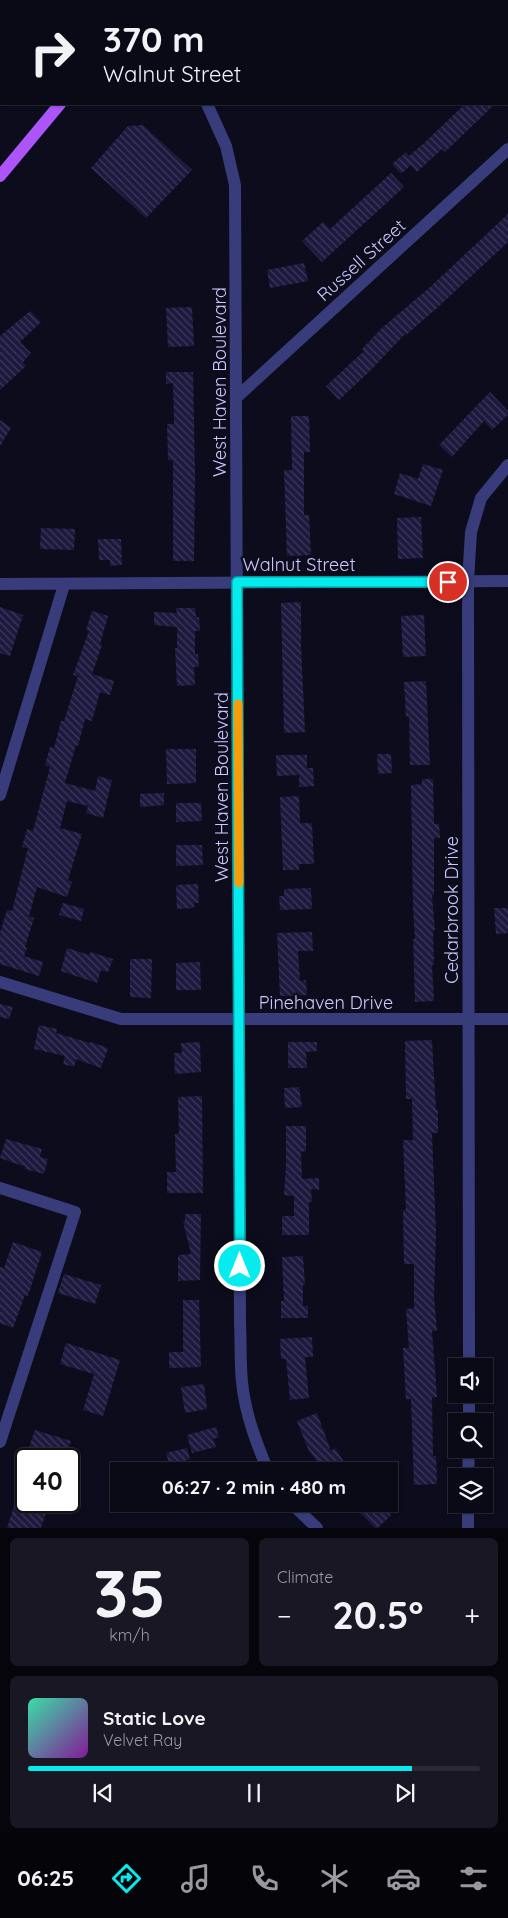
<!DOCTYPE html>
<meta charset="utf-8">
<style>
body{margin:0;font-family:Quicksand,sans-serif;background:#181723;color:#f1f3f6;height:100vh;display:flex;flex-direction:column;font-size:19px;white-space:nowrap}
*{box-sizing:border-box;margin:0}
p{font-size:16px;color:#999aa1}
.icon{flex:none;width:28px;height:28px;fill:none;stroke:currentColor;stroke-width:2;stroke-linecap:round;stroke-linejoin:round}
.map{position:relative;height:1528px;overflow:hidden}
.panel{display:flex;flex-direction:column;gap:10px;padding:10px;background:#06050c;flex:1}
.panel>*{flex:none}
.banner{position:absolute;left:0px;top:0px;width:509px;height:105px;box-shadow:0 1px 4px #0004,0 0 0 1px #2a2a35;background:#0a0916;color:#f1f3f6;overflow:hidden}
.controls{position:absolute;left:448px;top:1358px;display:grid;gap:10px}
.controls a{display:grid;place-items:center;width:45px;height:45px;border-radius:0px;background:#0a0916;box-shadow:0 1px 4px #0004,0 0 0 1px #2a2a35;font-size:25px}
.speed{position:absolute;left:15px;top:1448px;display:flex;gap:10px;font-size:25px;font-weight:700;text-align:center}
.speed>*{display:grid;place-content:center;width:65px;height:65px;border-radius:50%;background:#0a0916;box-shadow:0 1px 4px #0004,0 0 0 1px #2a2a35;line-height:1}
.speed .limit{border:2px solid #111;border-radius:8px;background:#fff;color:#111}
.pin{position:absolute;display:grid;place-items:center;width:42px;height:42px;color:#fff;margin:-21px;border:2px solid #fff;border-radius:50%;box-shadow:0 1px 5px #0007}
.me{position:absolute;width:55px;margin:-28px;rotate:0deg;stroke-linejoin:round;filter:drop-shadow(0 0 4px #0008)}
.turn{display:flex;align-items:center;gap:18px;height:105px;padding:0 20px;font-size:22px}
.turn .icon{width:65px;height:65px;stroke-width:2.5}
.turn b{display:block;font-size:35px;line-height:42px}
.big{font-size:38px;font-weight:700;line-height:1.1}
.panel .card{flex:1;display:flex;flex-direction:column;justify-content:center;gap:8px;min-width:0;padding:0 18px;border-radius:8px;background:#181723}
.panel .dial{align-items:center;gap:0}
.dial b{font-size:65px;line-height:1}
.song{display:flex;align-items:center;gap:15px}
.cover{width:60px;height:60px;border-radius:8px;background:linear-gradient(135deg,hsl(160 70% 55%),hsl(290 70% 35%))}
.played{height:5px;border-radius:2px;background:linear-gradient(90deg,#06ebed 85%,#2a2a35 85%)}
.keys{display:flex;justify-content:space-around;direction:ltr}
.heat{display:flex;justify-content:space-between;align-items:center;font-size:28px;direction:ltr}
.panel .tiles{flex:1;display:grid;gap:10px;grid-template-columns:1fr 1fr}
.card:last-child{grid-column:span 2}
.trip{position:absolute;left:110px;top:1462px;width:288px;height:50px;border-radius:0px;background:#0a0916;box-shadow:0 1px 4px #0004,0 0 0 1px #2a2a35;font-weight:700;line-height:50px;text-align:center}
.tab-bar{display:flex;height:80px;justify-content:space-around;align-items:center;background:#040409;color:#999aa1}
.tab-bar .icon{width:35px;height:35px}
.tab-bar .current{color:#06ebed}
.tab-bar b{font-size:22px;color:#f1f3f6}
.map>svg:first-child{display:block}
.building{fill:url(#building-back-hatch)}
.lines{fill:none;stroke-linecap:round;stroke-linejoin:round}
.minor{stroke:#383c7b;stroke-width:12}
.major{stroke:#ad54fb;stroke-width:12}
.route-casing{stroke:#04999a;stroke-width:12}
.route{stroke:#06ebed;stroke-width:9}
.slow{stroke:#f59e0b;stroke-width:9}
.labels{text-anchor:middle;dominant-baseline:central;stroke-width:5;stroke-linejoin:round;paint-order:stroke}
.street-label{font-size:18px;fill:#cbcafe;stroke:#0d0c1d}
</style>
<div class="map">
<svg width="508" height="1528" viewBox="0 0 508 1528">
<defs>
<pattern id="building-back-hatch" width="6" height="6" patternUnits="userSpaceOnUse" patternTransform="scale(1.25)"><rect width="6" height="6" fill="#1d193e"/><path d="M-1 5l2 2M0 0l6 6M5-1l2 2" fill="none" stroke="#3c395b"/></pattern>
</defs>
<rect width="100%" height="100%" fill="#0d0c1d"/>
<!-- building -->
<g class="building">
<polygon points="465,104 495,104 445,152 442,149 417,172 411,165 401,174 392,164 406,152 409,156 423,144"/>
<polygon points="143,125 192,170 146,218 91,168 128,126"/>
<polygon points="391,173 404,187 322,262 302,241 323,222 330,229"/>
<polygon points="508,214 508,242 436,309 406,335 405,334 370,371 339,400 326,386 364,351 362,349 383,327 429,288"/>
<polygon points="304,263 308,281 270,288 267,270"/>
<polygon points="192,307 194,346 168,347 166,308"/>
<polygon points="30,311 41,322 20,342 31,353 23,362 26,366 0,390 0,336"/>
<polygon points="166,372 193,372 195,473 194,561 173,561 173,460 168,460 167,424 174,424 173,383 166,384"/>
<polygon points="490,392 508,411 508,415 492,430 484,421 452,457 439,445"/>
<polygon points="291,416 309,416 310,452 304,452 304,515 309,515 311,555 287,556 284,470 292,470"/>
<polygon points="0,420 11,428 0,446"/>
<polygon points="423,464 443,470 431,506 394,494 400,473 418,479"/>
<polygon points="421,517 423,558 398,559 397,518"/>
<polygon points="41,528 75,529 74,550 40,549"/>
<polygon points="98,539 121,539 122,565 110,566 110,560 99,560"/>
<polygon points="301,602 301,646 305,732 284,733 281,603"/>
<polygon points="0,607 23,615 10,656 0,653"/>
<polygon points="176,608 195,608 196,617 199,617 200,631 195,631 195,654 198,654 199,667 194,667 195,685 177,686 175,648 177,648 177,627 154,625 154,612 177,613"/>
<polygon points="92,611 108,616 100,644 102,645 92,674 114,681 110,695 100,692 92,721 85,719 78,746 76,745 65,783 95,791 98,776 112,780 103,818 86,813 88,806 67,801 60,828 82,834 68,880 72,882 67,897 37,887 29,916 34,918 25,947 27,948 24,956 43,962 39,976 0,964 0,933 7,910 12,911 28,848 22,847 27,829 33,831 50,767 45,765 50,747 54,748 61,721 64,721 78,676 73,675 89,631 86,630"/>
<polygon points="424,615 426,656 403,657 401,616"/>
<polygon points="426,681 430,765 410,765 409,716 406,717 404,682"/>
<polygon points="166,749 196,749 196,783 167,784"/>
<polygon points="377,754 391,754 392,773 378,774"/>
<polygon points="276,755 307,755 307,768 313,768 314,786 299,787 299,775 277,776"/>
<polygon points="422,779 433,779 434,824 439,824 440,838 434,838 434,895 432,895 435,930 433,930 434,965 432,965 434,1001 415,1002 413,939 415,939 413,906 411,785 422,784"/>
<polygon points="164,793 164,805 140,807 140,794"/>
<polygon points="299,796 300,823 312,823 314,864 299,864 299,870 283,870 280,797"/>
<polygon points="176,803 201,803 202,821 176,822"/>
<polygon points="176,845 202,845 203,865 176,866"/>
<polygon points="198,884 199,903 194,903 194,908 177,909 176,885"/>
<polygon points="311,888 312,909 280,910 279,896 284,896 284,889"/>
<polygon points="63,903 84,909 81,921 59,915"/>
<polygon points="494,908 508,908 508,933 496,934"/>
<polygon points="312,932 313,951 298,951 300,981 306,980 307,995 280,996 277,933"/>
<polygon points="67,948 89,955 91,952 113,959 108,972 101,970 97,983 61,971"/>
<polygon points="130,959 152,959 151,998 130,997"/>
<polygon points="200,962 201,990 176,990 176,963"/>
<polygon points="0,1004 13,1007 9,1019 0,1017"/>
<polygon points="39,1025 57,1029 56,1033 90,1043 91,1042 108,1048 101,1068 76,1059 74,1067 63,1064 65,1056 34,1049"/>
<polygon points="432,1040 436,1110 438,1110 438,1133 432,1133 436,1233 434,1297 437,1331 432,1331 437,1397 432,1398 433,1456 436,1456 437,1484 414,1485 411,1399 406,1399 403,1348 409,1348 406,1309 414,1308 414,1264 404,1264 403,1210 406,1210 403,1140 413,1140 412,1099 406,1099 405,1041"/>
<polygon points="200,1042 201,1072 175,1074 174,1053 182,1053 181,1043"/>
<polygon points="288,1042 317,1042 317,1051 306,1052 307,1068 288,1068"/>
<polygon points="299,1087 302,1107 285,1108 284,1088"/>
<polygon points="202,1096 203,1193 167,1193 167,1172 176,1172 175,1134 179,1133 178,1097"/>
<polygon points="286,1126 306,1126 306,1151 301,1152 302,1179 319,1178 319,1190 311,1189 312,1202 309,1202 309,1235 282,1235 282,1216 294,1216 294,1196 284,1195 286,1165"/>
<polygon points="6,1139 42,1149 40,1157 48,1159 44,1174 25,1169 26,1167 0,1158"/>
<polygon points="185,1214 201,1214 200,1280 178,1281 178,1255 191,1254 183,1221 185,1221"/>
<polygon points="13,1242 42,1252 28,1296 25,1295 13,1328 0,1323 0,1267 4,1268"/>
<polygon points="303,1256 305,1285 303,1285 303,1306 308,1306 308,1318 281,1318 281,1301 284,1301 282,1257"/>
<polygon points="64,1274 101,1285 95,1304 58,1293"/>
<polygon points="183,1300 199,1300 201,1367 169,1368 169,1352 183,1352"/>
<polygon points="312,1337 313,1357 305,1357 309,1398 290,1400 286,1359 281,1359 280,1339"/>
<polygon points="66,1343 120,1360 103,1416 83,1410 94,1374 60,1364"/>
<polygon points="204,1384 207,1409 185,1413 181,1387"/>
<polygon points="317,1413 331,1451 335,1448 350,1471 323,1471 308,1449 297,1421"/>
<polygon points="216,1427 219,1437 213,1439 216,1447 192,1453 187,1435"/>
<polygon points="35,1430 71,1441 65,1459 25,1459"/>
<polygon points="187,1448 190,1459 181,1462 182,1467 171,1470 166,1453"/>
<polygon points="24,1475 26,1476 26,1501 44,1501 43,1505 48,1507 41,1528 7,1528"/>
<polygon points="351,1504 380,1504 391,1515 378,1528 375,1528"/>
</g>
<g class="lines">
<!-- minor -->
<g class="minor">
<polyline points="126,0 128,1"/>
<path d="M207,104l19,42 9,39 5,1138c1,19 0,39 2,59 3,31 14,60 26,89"/>
<polyline points="237,397 508,149"/>
<polyline points="0,584 508,581"/>
<polyline points="0,795 64,585"/>
<polyline points="0,982 121,1019 508,1019"/>
<polyline points="0,1188 75,1212 0,1442"/>
<polyline points="469,1366 468,581 471,532 481,498 508,465"/>
<polyline points="469,1421 469,1394"/>
<polyline points="468,1476 469,1449"/>
<polyline points="292,1504 317,1528"/>
<polyline points="468,1528 468,1504"/>
</g>
<!-- major -->
<g class="major">
<polyline points="146,1 147,0"/>
<polyline points="0,176 60,104"/>
</g>
</g>
<g class="lines">
<defs>
<polyline id="route" points="240,1266 237,582 448,582"/>
</defs>
<!-- route casing -->
<use href="#route" class="route-casing"/>
<!-- route -->
<use href="#route" class="route"/>
<!-- slow -->
<polyline class="slow" points="238,704 239,883"/>
</g>
<g class="labels">
<!-- street labels -->
<g class="street-label">
<text transform="translate(361 260) rotate(-42)">Russell Street</text>
<text transform="translate(219 382) rotate(-90)">West Haven Boulevard</text>
<text x="299" y="564">Walnut Street</text>
<text transform="translate(221 787) rotate(-90)">West Haven Boulevard</text>
<text transform="translate(451 910) rotate(-90)">Cedarbrook Drive</text>
<text x="326" y="1002">Pinehaven Drive</text>
</g>
</g>
</svg>
<div class="controls">
<a><svg class="icon" aria-label="sound" viewBox="0 0 24 24"><path d="M4 9h4l5-4v14l-5-4H4zM17 9q2 3 0 6"/></svg></a>
<a><svg class="icon" aria-label="search" viewBox="0 0 24 24"><circle cx="10" cy="10" r="6"/><path d="M15 15l6 6"/></svg></a>
<a><svg class="icon" aria-label="layers" viewBox="0 0 24 24"><path d="M12 4l9 5-9 5-9-5zM3 14l9 5 9-5"/></svg></a>
</div>
<div class="speed"><div class="limit">40</div></div>
<div class="pin" style="left:448px;top:582px;background:#d93025"><svg class="icon" aria-label="arrive" viewBox="0 0 24 24"><path d="M6 21V4h12l-3 4 3 4H6"/></svg></div>
<svg class="me" style="left:240px;top:1266px" viewBox="-20 -20 40 40"><circle r="17" fill="#06ebed" stroke="#fff" stroke-width="3"/><path d="M0-11L8 9 0 5-8 9z" fill="#fff"/></svg>
<div class="trip">06:27 · 2 min · 480 m</div>
<div class="banner">
<div class="turn"><svg class="icon" aria-label="right" viewBox="0 0 24 24"><path d="M7 20v-9h11M14 6l5 5-5 5"/></svg><div><b>370 m</b>Walnut Street</div></div>
</div>
</div>
<section class="panel">
<div class="tiles">
<div class="card dial"><b>35</b><p>km/h</p></div>
<div class="card"><p>Climate</p>
<div class="heat"><a>−</a><b class="big">20.5°</b><a>+</a></div>
</div>
<div class="card">
<div class="song"><i class="cover"></i><div><b>Static Love</b><p>Velvet Ray</p></div></div>
<div class="played"></div>
<div class="keys"><svg class="icon" aria-label="previous" viewBox="0 0 24 24"><path d="M18 5L8 12l10 7zM5 5v14"/></svg><svg class="icon" aria-label="pause" viewBox="0 0 24 24"><path d="M8 5v14M16 5v14"/></svg><svg class="icon" aria-label="next" viewBox="0 0 24 24"><path d="M6 5l10 7-10 7zM19 5v14"/></svg></div>
</div>
</div>
</section>
<nav class="tab-bar">
<b>06:25</b>
<svg class="icon current" aria-label="directions" viewBox="0 0 24 24"><path d="M12 3l9 9-9 9-9-9zM9 14v-3h6M13 9l2 2-2 2"/></svg>
<svg class="icon" aria-label="music" viewBox="0 0 24 24"><path d="M9 18V5l10-2v13"/><circle cx="6" cy="18" r="3"/><circle cx="16" cy="16" r="3"/></svg>
<svg class="icon" aria-label="phone" viewBox="0 0 24 24"><path d="M5 4h4l2 5-3 2q2 4 5 5l2-3 5 2v4C11 20 4 13 5 4z"/></svg>
<svg class="icon" aria-label="climate" viewBox="0 0 24 24"><path d="M12 3v18M4 7l16 10M4 17L20 7"/></svg>
<svg class="icon" aria-label="car" viewBox="0 0 24 24"><path d="M5 17H2v-5l4-1 3-4h7l3 4 3 1v5h-3M9 17h6M6 11h13"/><circle cx="7" cy="17" r="2"/><circle cx="17" cy="17" r="2"/></svg>
<svg class="icon" aria-label="filters" viewBox="0 0 24 24"><path d="M4 7h16M4 17h16"/><circle cx="9" cy="7" r="2"/><circle cx="15" cy="17" r="2"/></svg>
</nav>
